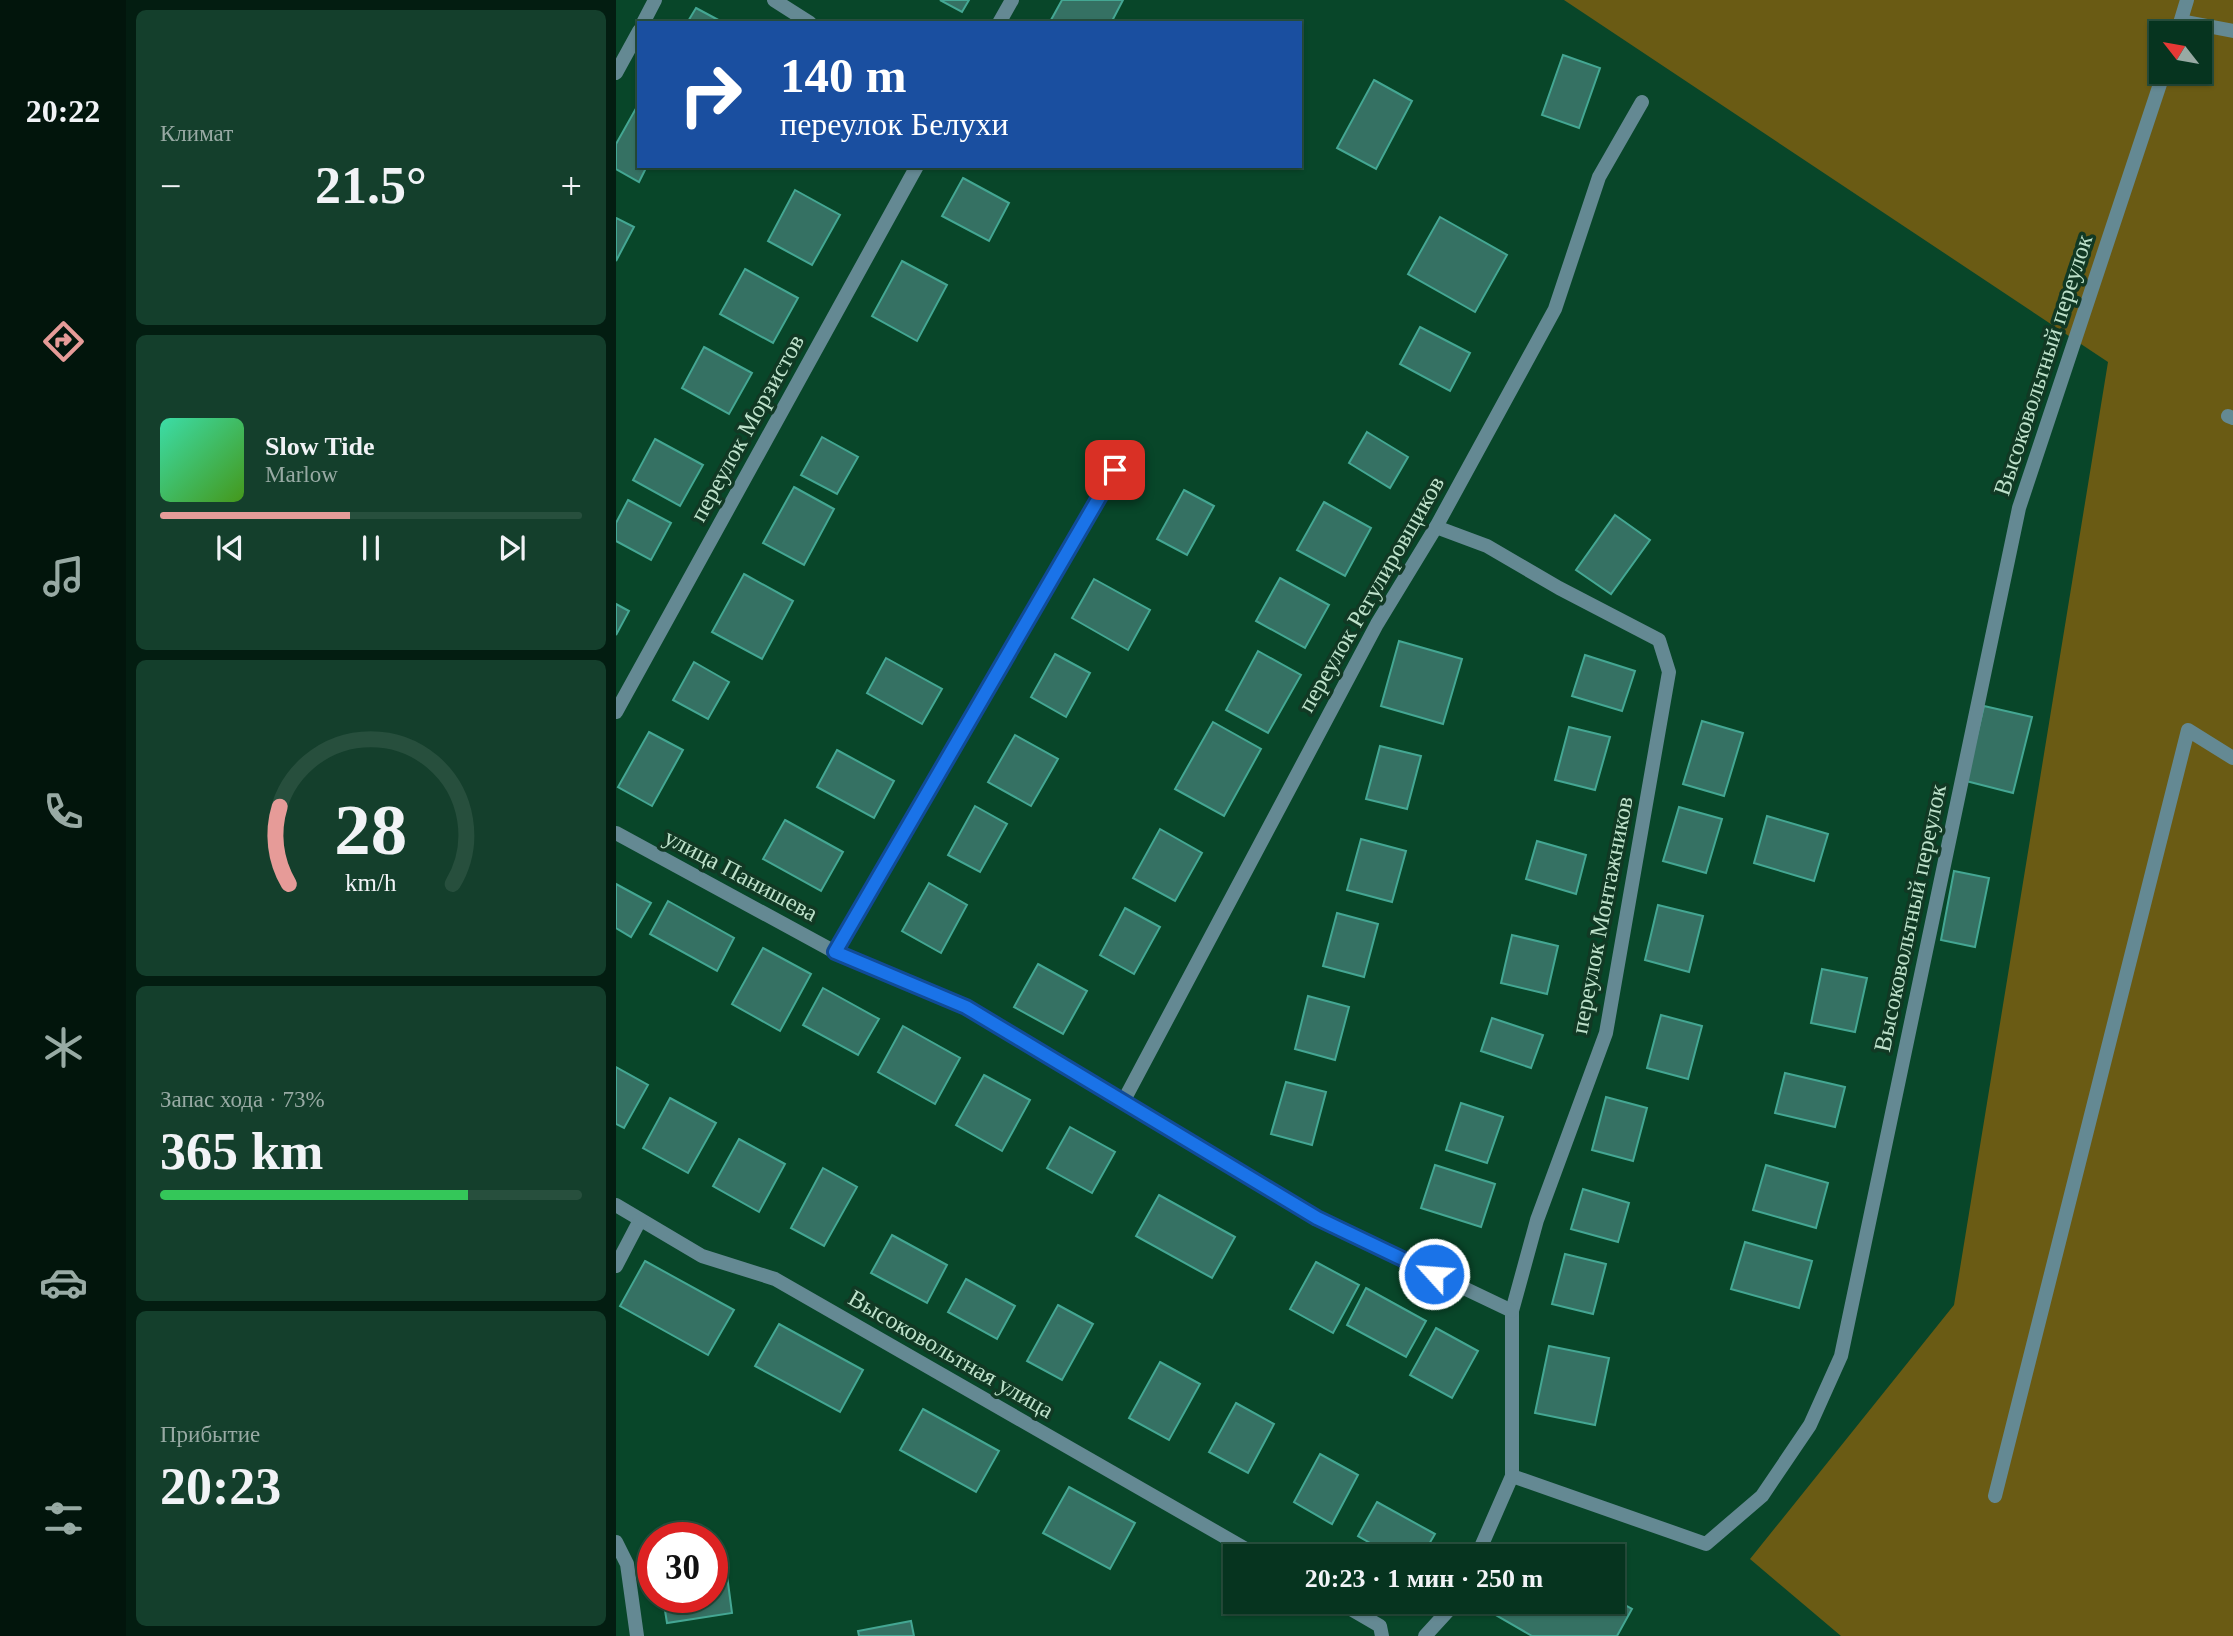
<!DOCTYPE html>
<html lang="ru">
<meta charset="utf-8">
<style>
body{margin:0;font-family:Georgia,serif;background:#143f2c;color:#f1f3f6;height:100vh;display:flex;flex-direction:column;font-size:26px;white-space:nowrap}
*{box-sizing:border-box;margin:0}
p{font-size:23px;color:#98aaa4}
.icon{flex:none;width:38px;height:38px;fill:none;stroke:currentColor;stroke-width:2;stroke-linecap:round;stroke-linejoin:round}
.map{position:relative;flex:1;overflow:hidden}
.details{display:flex;flex-direction:column;gap:10px;padding:10px;background:#031d11;width:490px}
.details>*{flex:none}
.hud{position:absolute;left:21px;top:21px;width:665px;height:147px;border-radius:0px;box-shadow:0 2px 5px #0004,0 0 0 2px #274f3d;background:#1a4fa0;color:#fff;overflow:hidden}
.needle{width:46px;rotate:301deg}
.fabs{position:absolute;left:1533px;top:21px;display:grid;gap:14px}
.fabs a{display:grid;place-items:center;width:63px;height:63px;border-radius:0px;background:#06341f;box-shadow:0 2px 5px #0004,0 0 0 2px #274f3d;font-size:35px}
.speed{position:absolute;left:21px;top:1522px;display:flex;gap:14px;font-size:35px;font-weight:700;text-align:center}
.speed>*{display:grid;place-content:center;width:91px;height:91px;border-radius:50%;background:#06341f;box-shadow:0 2px 5px #0004,0 0 0 2px #274f3d;line-height:1}
.speed .limit{border:10px solid #d22;background:#fff;color:#111}
.pin{position:absolute;display:grid;place-items:center;width:60px;height:60px;color:#fff;margin:-30px;border-radius:14px;box-shadow:0 4px 10px #0006}
.me{position:absolute;width:77px;margin:-38px;rotate:296deg;stroke-linejoin:round;filter:drop-shadow(0 0 5px #0008)}
.turn{display:flex;align-items:center;gap:24px;height:147px;padding:0 28px;font-size:32px}
.turn .icon{width:91px;height:91px;stroke-width:2.5}
.turn b{display:block;font-size:49px;line-height:60px}
.big{font-size:52px;font-weight:800;line-height:1.1}
.details .tile{flex:1;display:flex;flex-direction:column;justify-content:center;gap:10px;min-width:0;padding:0 24px;border-radius:10px;background:#143f2c}
.details .dial{align-items:center;gap:0}
.dial svg{height:182px;overflow:visible;fill:none;stroke:#274f3d;stroke-width:7;stroke-linecap:round;text-anchor:middle}
.dial text{fill:#f1f3f6;stroke:none}
.song{display:flex;align-items:center;gap:21px}
.cover{width:84px;height:84px;border-radius:10px;background:linear-gradient(135deg,hsl(160 70% 55%),hsl(100 70% 35%))}
.played{height:7px;border-radius:4px;background:linear-gradient(90deg,#e69b98 45%,#274f3d 45%)}
.keys{display:flex;justify-content:space-around;direction:ltr}
.heat{display:flex;justify-content:space-between;align-items:center;font-size:38px;direction:ltr}
.charge{height:10px;border-radius:5px;background:linear-gradient(90deg,#34c759 73%,#274f3d 0)}
.trip{position:absolute;left:607px;top:1544px;width:402px;height:70px;border-radius:0px;background:#06341f;box-shadow:0 2px 5px #0004,0 0 0 2px #274f3d;font-weight:800;line-height:70px;text-align:center}
main{display:flex;flex:1;min-height:0}
.tab-bar{display:flex;flex-direction:column;width:126px;justify-content:space-around;align-items:center;background:#02150c;color:#98aaa4}
.tab-bar .icon{width:49px;height:49px}
.tab-bar .active{color:#e69b98}
.tab-bar b{font-size:32px;color:#f1f3f6}
.map>svg:first-child{display:block}
.green{fill:#6a5b14;fill-rule:evenodd}
.building{fill:#357163;stroke:#44a793;stroke-width:2}
.lines{fill:none;stroke-linecap:round;stroke-linejoin:round}
.service{stroke:#648993;stroke-width:14}
.minor{stroke:#648993;stroke-width:14}
.route-casing{stroke:#114b97;stroke-width:18}
.route{stroke:#1a73e8;stroke-width:12}
.labels{text-anchor:middle;dominant-baseline:central;stroke-width:7;stroke-linejoin:round;paint-order:stroke}
.street-label{font-size:24px;fill:#bee2cb;stroke:#113924}
</style>
<main>
<nav class="tab-bar">
<b>20:22</b>
<svg class="icon active" aria-label="directions" viewBox="0 0 24 24"><path d="M12 3l9 9-9 9-9-9zM9 14v-3h6M13 9l2 2-2 2"/></svg>
<svg class="icon" aria-label="music" viewBox="0 0 24 24"><path d="M9 18V5l10-2v13"/><circle cx="6" cy="18" r="3"/><circle cx="16" cy="16" r="3"/></svg>
<svg class="icon" aria-label="phone" viewBox="0 0 24 24"><path d="M5 4h4l2 5-3 2q2 4 5 5l2-3 5 2v4C11 20 4 13 5 4z"/></svg>
<svg class="icon" aria-label="climate" viewBox="0 0 24 24"><path d="M12 3v18M4 7l16 10M4 17L20 7"/></svg>
<svg class="icon" aria-label="car" viewBox="0 0 24 24"><path d="M5 17H2v-5l4-1 3-4h7l3 4 3 1v5h-3M9 17h6M6 11h13"/><circle cx="7" cy="17" r="2"/><circle cx="17" cy="17" r="2"/></svg>
<svg class="icon" aria-label="filters" viewBox="0 0 24 24"><path d="M4 7h16M4 17h16"/><circle cx="9" cy="7" r="2"/><circle cx="15" cy="17" r="2"/></svg>
</nav>
<section class="details">
<div class="tile"><p>Климат</p>
<div class="heat"><a>−</a><b class="big">21.5°</b><a>+</a></div>
</div>
<div class="tile">
<div class="song"><i class="cover"></i><div><b>Slow Tide</b><p>Marlow</p></div></div>
<div class="played"></div>
<div class="keys"><svg class="icon" aria-label="previous" viewBox="0 0 24 24"><path d="M18 5L8 12l10 7zM5 5v14"/></svg><svg class="icon" aria-label="pause" viewBox="0 0 24 24"><path d="M8 5v14M16 5v14"/></svg><svg class="icon" aria-label="next" viewBox="0 0 24 24"><path d="M6 5l10 7-10 7zM19 5v14"/></svg></div>
</div>
<div class="tile dial"><svg viewBox="0 0 100 80">
<path d="M14 69A42 42 0 1 1 86 69"/>
<path d="M14 69A42 42 0 0 1 10 35" stroke="#e69b98"/>
<text x="50" y="56" font-size="32" font-weight="700">28</text>
<text x="50" y="72" font-size="11">km/h</text>
</svg></div>
<div class="tile"><p>Запас хода · 73%</p><b class="big">365 km</b><div class="charge"></div></div>
<div class="tile"><p>Прибытие</p><b class="big">20:23</b></div>
</section>
<div class="map">
<svg width="1617" height="1636" viewBox="0 0 1617 1636">
<rect width="100%" height="100%" fill="#084629"/>
<!-- green -->
<path class="green" d="M948,0h669v1636h-392l-91,-77 204,-254 154,-943zM1545,33h39v39h-39z"/>
<!-- building -->
<g class="building">
<polygon points="324,0 353,0 346,12"/>
<polygon points="446,0 507,0 495,23 440,23 435,20"/>
<polygon points="80,8 108,23 71,23"/>
<polygon points="947,55 984,68 963,128 926,115"/>
<polygon points="758,80 796,101 760,169 721,148"/>
<polygon points="23,103 23,166 31,166 23,182 0,169 0,144"/>
<polygon points="347,178 393,203 373,241 326,216"/>
<polygon points="179,190 224,215 196,265 152,241"/>
<polygon points="824,217 891,255 859,312 792,274"/>
<polygon points="0,218 18,227 0,261"/>
<polygon points="286,261 331,285 301,341 256,316"/>
<polygon points="129,269 182,298 157,343 104,314"/>
<polygon points="804,327 854,353 834,391 784,364"/>
<polygon points="88,347 136,373 113,414 66,388"/>
<polygon points="751,432 792,457 774,488 733,463"/>
<polygon points="206,437 242,457 221,494 185,475"/>
<polygon points="39,439 87,465 64,506 17,480"/>
<polygon points="178,487 218,509 188,565 147,543"/>
<polygon points="568,490 598,506 571,555 541,539"/>
<polygon points="12,500 55,523 35,560 0,541 0,523"/>
<polygon points="708,502 755,528 729,576 681,550"/>
<polygon points="999,515 1034,540 995,594 960,570"/>
<polygon points="128,574 177,601 146,659 96,632"/>
<polygon points="664,578 713,605 689,648 640,621"/>
<polygon points="478,579 534,610 512,650 456,618"/>
<polygon points="0,604 13,611 0,635"/>
<polygon points="783,641 846,659 827,724 765,706"/>
<polygon points="642,651 685,675 652,733 610,710"/>
<polygon points="439,654 474,673 450,717 415,697"/>
<polygon points="969,655 1019,671 1006,711 956,696"/>
<polygon points="270,658 326,689 306,724 251,693"/>
<polygon points="78,662 113,682 92,719 57,700"/>
<polygon points="1368,706 1416,717 1397,793 1350,781"/>
<polygon points="1086,721 1127,733 1108,796 1067,784"/>
<polygon points="597,722 645,749 608,816 559,789"/>
<polygon points="953,727 994,737 979,790 939,780"/>
<polygon points="33,732 67,750 36,806 2,787"/>
<polygon points="399,735 442,759 415,806 372,782"/>
<polygon points="764,746 805,756 791,809 750,799"/>
<polygon points="221,750 278,781 258,818 201,787"/>
<polygon points="359,806 391,824 364,872 332,855"/>
<polygon points="1063,807 1106,819 1090,873 1047,861"/>
<polygon points="1151,816 1212,834 1198,881 1138,863"/>
<polygon points="169,820 227,852 205,891 147,859"/>
<polygon points="544,829 586,853 559,901 517,878"/>
<polygon points="745,839 790,851 776,902 731,890"/>
<polygon points="921,841 970,855 960,894 910,879"/>
<polygon points="1338,871 1373,878 1359,947 1325,940"/>
<polygon points="313,883 351,905 325,953 286,931"/>
<polygon points="0,884 35,903 15,937 0,928"/>
<polygon points="52,901 118,938 101,971 34,934"/>
<polygon points="1042,905 1087,916 1073,972 1029,960"/>
<polygon points="509,908 544,927 518,974 484,955"/>
<polygon points="721,913 762,924 748,977 707,966"/>
<polygon points="896,935 942,946 931,994 885,983"/>
<polygon points="147,948 195,974 164,1031 116,1004"/>
<polygon points="422,964 471,991 447,1034 398,1007"/>
<polygon points="1206,969 1251,978 1239,1032 1195,1023"/>
<polygon points="207,988 263,1019 242,1055 187,1025"/>
<polygon points="692,996 733,1007 719,1060 679,1049"/>
<polygon points="1045,1015 1086,1026 1072,1079 1031,1068"/>
<polygon points="876,1018 927,1035 915,1068 865,1051"/>
<polygon points="287,1026 344,1058 319,1104 262,1072"/>
<polygon points="0,1067 32,1085 8,1128 0,1124"/>
<polygon points="1169,1073 1229,1087 1219,1127 1159,1113"/>
<polygon points="368,1075 414,1100 386,1151 340,1125"/>
<polygon points="670,1082 710,1092 696,1145 655,1134"/>
<polygon points="990,1097 1031,1108 1017,1161 976,1150"/>
<polygon points="54,1098 100,1123 72,1173 27,1148"/>
<polygon points="845,1103 887,1117 871,1163 830,1150"/>
<polygon points="454,1127 499,1152 476,1193 431,1168"/>
<polygon points="123,1139 169,1164 143,1212 97,1186"/>
<polygon points="819,1165 879,1184 865,1227 805,1208"/>
<polygon points="1150,1165 1212,1183 1200,1228 1137,1210"/>
<polygon points="207,1168 241,1187 208,1246 175,1228"/>
<polygon points="967,1189 1013,1203 1002,1242 955,1229"/>
<polygon points="543,1195 619,1237 596,1278 520,1236"/>
<polygon points="276,1235 331,1265 311,1303 255,1273"/>
<polygon points="1129,1242 1196,1261 1183,1308 1115,1289"/>
<polygon points="949,1254 990,1264 977,1314 936,1304"/>
<polygon points="29,1261 118,1310 92,1355 4,1306"/>
<polygon points="700,1262 743,1285 717,1333 674,1309"/>
<polygon points="350,1279 399,1306 381,1339 332,1312"/>
<polygon points="750,1288 810,1321 790,1357 731,1325"/>
<polygon points="442,1305 477,1324 446,1380 411,1361"/>
<polygon points="163,1324 247,1370 224,1412 139,1366"/>
<polygon points="820,1328 862,1351 836,1398 794,1375"/>
<polygon points="933,1346 993,1358 979,1425 919,1413"/>
<polygon points="544,1362 584,1384 553,1440 513,1418"/>
<polygon points="620,1403 658,1424 632,1473 593,1452"/>
<polygon points="307,1409 383,1451 360,1492 284,1450"/>
<polygon points="704,1454 742,1475 716,1524 678,1502"/>
<polygon points="453,1487 519,1523 494,1569 427,1533"/>
<polygon points="761,1502 819,1534 806,1556 777,1556 742,1536"/>
<polygon points="901,1544 921,1556 895,1556"/>
<polygon points="109,1560 116,1613 51,1623 47,1598 96,1598 96,1562"/>
<polygon points="998,1599 1016,1609 1001,1636 916,1636 866,1607 869,1601 998,1601"/>
<polygon points="295,1621 298,1636 243,1636 242,1631"/>
</g>
<g class="lines">
<!-- service -->
<g class="service">
<polyline points="1565,21 1617,31"/>
<polyline points="1612,416 1617,418"/>
<polyline points="1379,1496 1572,730 1617,758"/>
</g>
<!-- minor -->
<g class="minor">
<polyline points="158,0 194,23"/>
<polyline points="27,23 39,0"/>
<polyline points="383,23 396,0"/>
<polyline points="1561,33 1571,0"/>
<polyline points="0,73 23,31"/>
<polyline points="820,527 871,546 943,588 1043,640 1053,672 990,1033 921,1220 896,1311 896,1476 861,1556"/>
<polyline points="0,712 301,166"/>
<polyline points="0,833 219,952 350,1007 701,1218 896,1311"/>
<polyline points="219,952 499,470"/>
<polyline points="507,1102 761,624 820,527 939,309 983,177 1026,102"/>
<polyline points="0,1205 86,1256 159,1279 642,1556"/>
<polyline points="0,1266 24,1220"/>
<polyline points="896,1476 1090,1544 1146,1496 1194,1425 1225,1356 1403,508 1548,72"/>
<polyline points="0,1542 11,1564 21,1636"/>
<polyline points="721,1601 764,1626 766,1636"/>
<polyline points="809,1636 841,1601"/>
</g>
</g>
<g class="lines">
<defs>
<polyline id="route" points="499,470 219,952 350,1007 701,1218 818,1274"/>
</defs>
<!-- route casing -->
<use href="#route" class="route-casing"/>
<!-- route -->
<use href="#route" class="route"/>
</g>
<g class="labels">
<!-- street labels -->
<g class="street-label">
<text transform="translate(1427 365) rotate(-72)">Высоковольтный переулок</text>
<text transform="translate(131 428) rotate(-61)">переулок Морзистов</text>
<text transform="translate(755 594) rotate(-60)">переулок Регулировщиков</text>
<text transform="translate(125 875) rotate(28)">улица Панишева</text>
<text transform="translate(986 915) rotate(-79)">переулок Монтажников</text>
<text transform="translate(1294 918) rotate(-78)">Высоковольтный переулок</text>
<text transform="translate(335 1354) rotate(30)">Высоковольтная улица</text>
</g>
</g>
</svg>
<div class="fabs">
<a><svg class="needle" viewBox="-14 -14 28 28"><path d="M0-13l5 13h-10z" fill="#e53935"/><path d="M0 13l5-13h-10z" fill="#98aaa4"/></svg></a>
</div>
<div class="speed"><div class="limit">30</div></div>
<div class="pin" style="left:499px;top:470px;background:#d93025"><svg class="icon" aria-label="arrive" viewBox="0 0 24 24"><path d="M6 21V4h12l-3 4 3 4H6"/></svg></div>
<svg class="me" style="left:818px;top:1274px" viewBox="-20 -20 40 40"><circle r="17" fill="#1a73e8" stroke="#fff" stroke-width="3"/><path d="M0-11L8 9 0 5-8 9z" fill="#fff"/></svg>
<div class="trip">20:23 · 1 мин · 250 m</div>
<div class="hud">
<div class="turn"><svg class="icon" aria-label="right" viewBox="0 0 24 24"><path d="M7 20v-9h11M14 6l5 5-5 5"/></svg><div><b>140 m</b>переулок Белухи</div></div>
</div>
</div>
</main>
